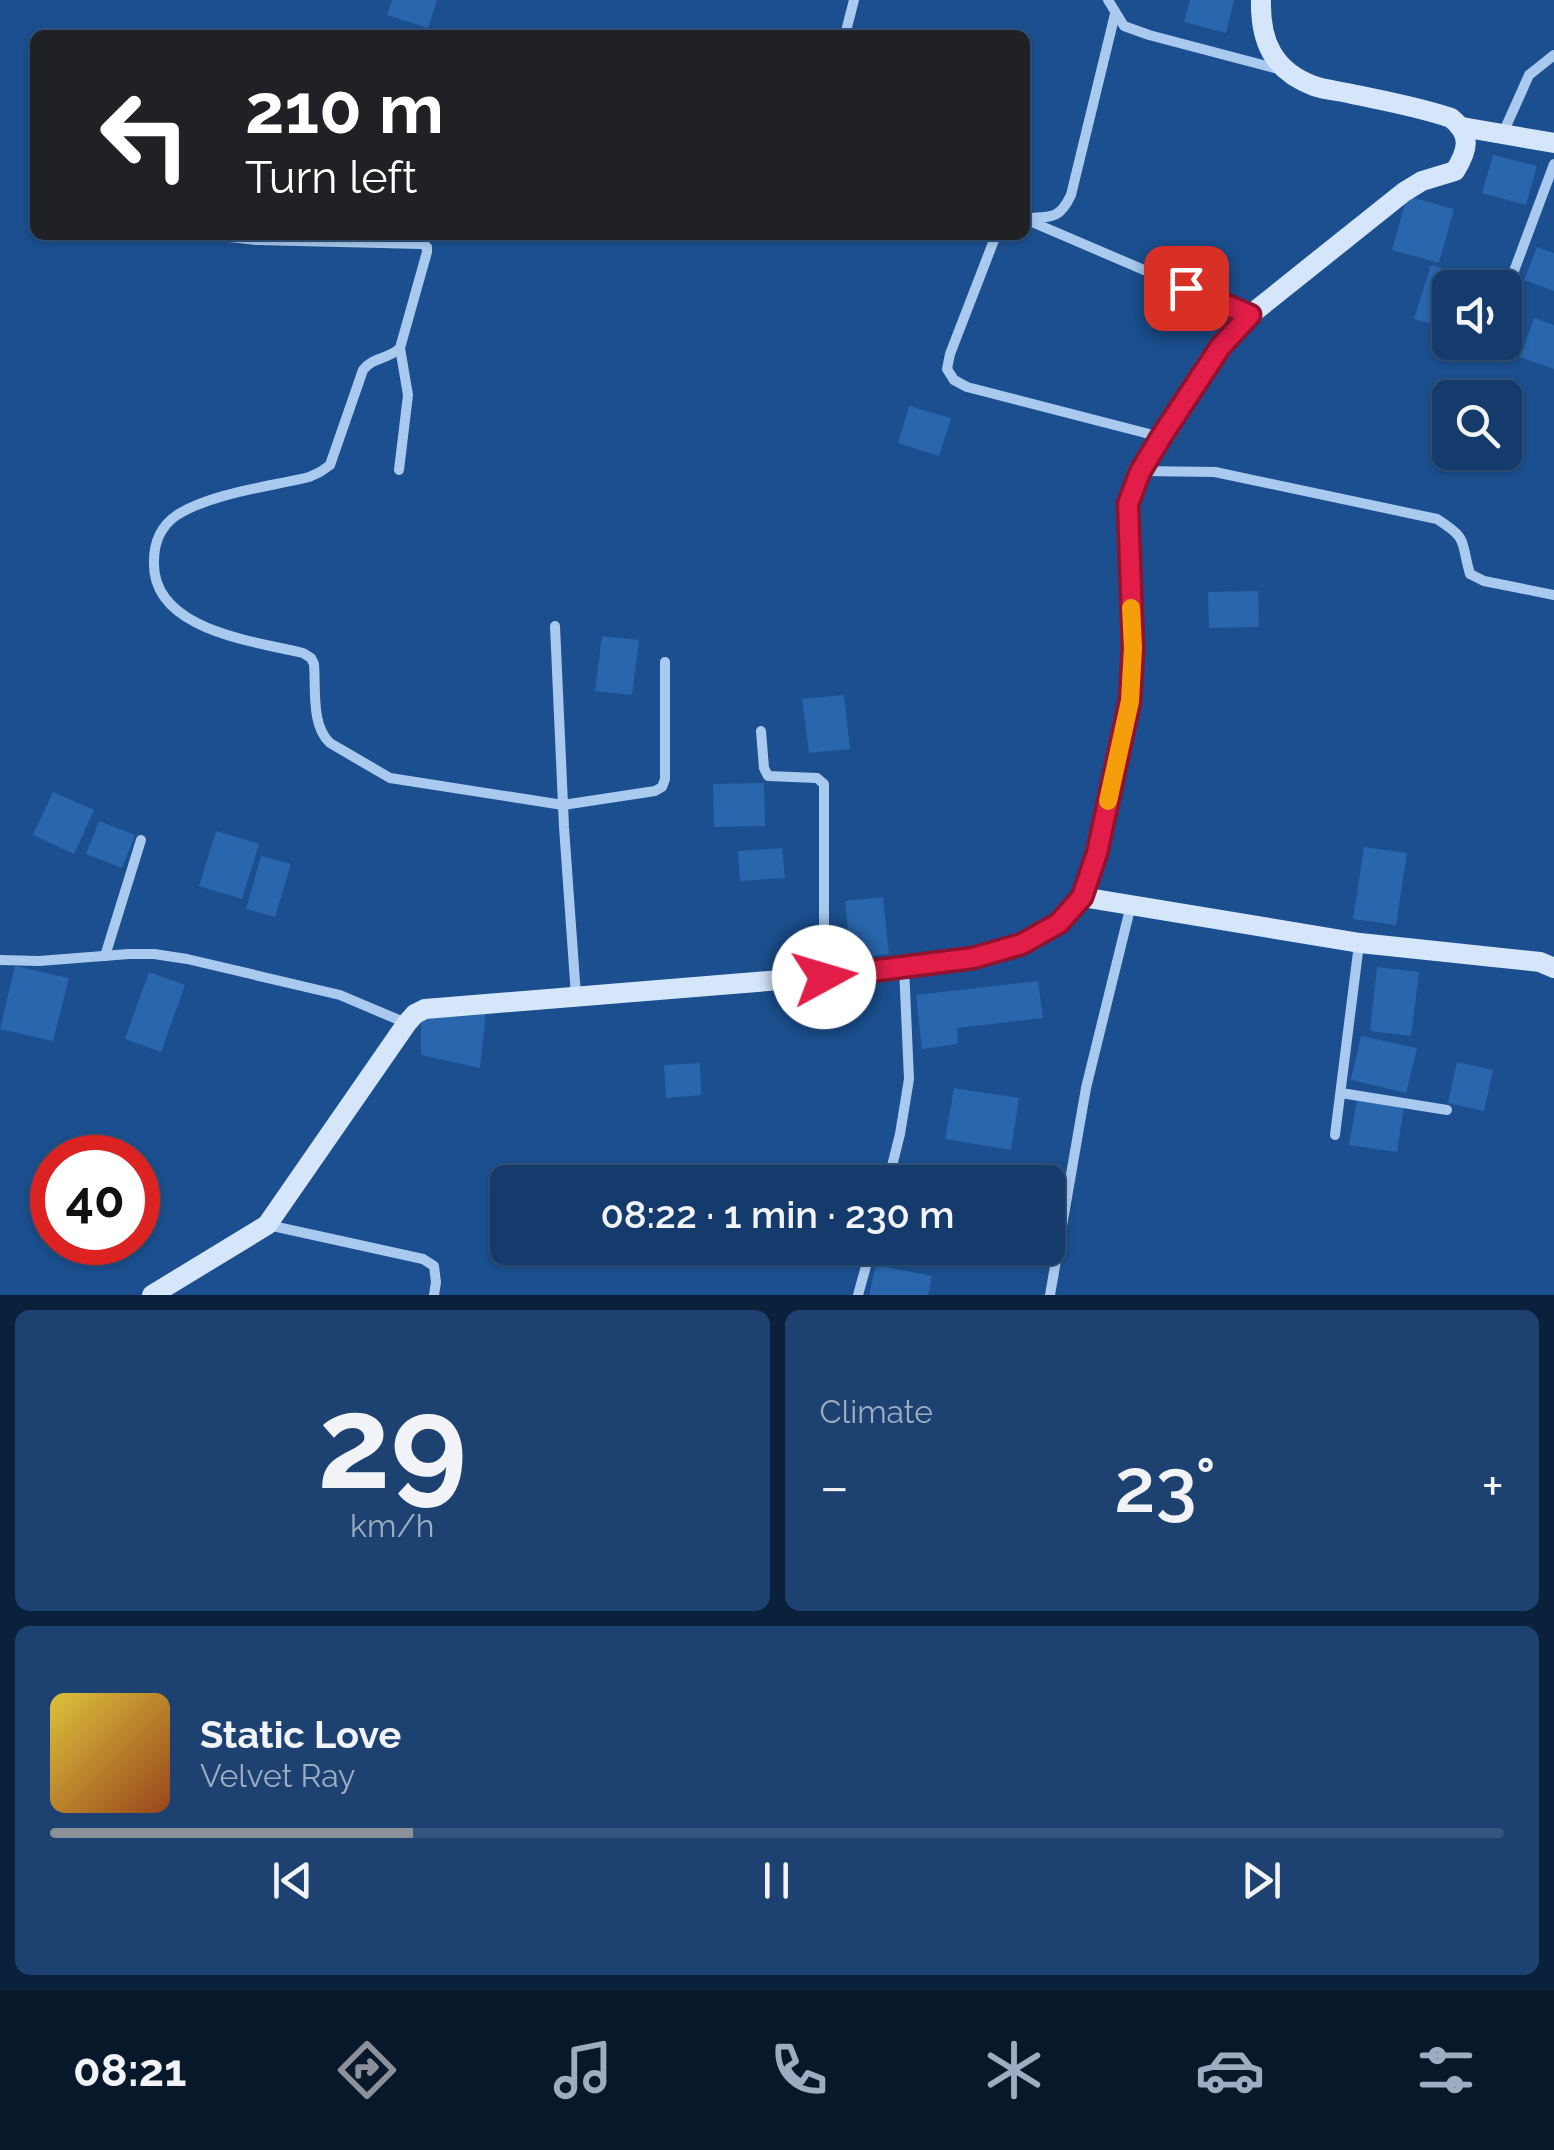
<!DOCTYPE html>
<meta charset="utf-8">
<style>
body{margin:0;font-family:Raleway,sans-serif;background:#1d4271;color:#f1f3f6;height:100vh;display:flex;flex-direction:column;font-size:38px;white-space:nowrap}
*{box-sizing:border-box;margin:0}
p{font-size:32px;color:#9dadc1}
.icon{flex:none;width:55px;height:55px;fill:none;stroke:currentColor;stroke-width:2;stroke-linecap:round;stroke-linejoin:round}
.map{position:relative;height:1295px;overflow:hidden}
.panel{display:flex;flex-direction:column;gap:15px;padding:15px;background:#0b203b;flex:1}
.panel>*{flex:none}
.banner{position:absolute;left:30px;top:30px;width:1000px;height:210px;border-radius:15px;box-shadow:0 2px 8px #0004,0 0 0 2px #33557e;background:#202124;color:#fff;overflow:hidden}
.controls{position:absolute;left:1432px;top:270px;display:grid;gap:20px}
.controls a{display:grid;place-items:center;width:90px;height:90px;border-radius:15px;background:#143b6b;box-shadow:0 2px 8px #0004,0 0 0 2px #33557e;font-size:50px}
.speed{position:absolute;left:30px;top:1135px;display:flex;gap:20px;font-size:50px;font-weight:700;text-align:center}
.speed>*{display:grid;place-content:center;width:130px;height:130px;border-radius:50%;background:#143b6b;box-shadow:0 2px 8px #0004,0 0 0 2px #33557e;line-height:1}
.speed .limit{border:15px solid #d22;background:#fff;color:#111}
.pin{position:absolute;display:grid;place-items:center;width:85px;height:85px;color:#fff;margin:-42px;border-radius:20px;box-shadow:0 5px 15px #0006}
.me{position:absolute;width:110px;margin:-55px;rotate:84deg;stroke-linejoin:round;filter:drop-shadow(0 0 8px #0008)}
.turn{display:flex;align-items:center;gap:35px;height:210px;padding:0 50px;font-size:45px}
.turn .icon{width:130px;height:130px;stroke-width:2.5}
.turn b{display:block;font-size:70px;line-height:85px}
.big{font-size:75px;font-weight:600;line-height:1.1}
.panel .tile{flex:1;display:flex;flex-direction:column;justify-content:center;gap:15px;min-width:0;padding:0 35px;border-radius:15px;background:#1d4271}
.panel .dial{align-items:center;gap:0}
.dial b{font-size:130px;line-height:1}
.song{display:flex;align-items:center;gap:30px}
.cover{width:120px;height:120px;border-radius:15px;background:linear-gradient(135deg,hsl(50 70% 55%),hsl(20 70% 35%))}
.played{height:10px;border-radius:5px;background:linear-gradient(90deg,#8c9099 25%,#33557e 25%)}
.keys{display:flex;justify-content:space-around;direction:ltr}
.heat{display:flex;justify-content:space-between;align-items:center;font-size:55px;direction:ltr}
.panel .tiles{flex:1;display:grid;gap:15px;grid-template-columns:1fr 1fr}
.tile:last-child{grid-column:span 2}
.trip{position:absolute;left:490px;top:1165px;width:575px;height:100px;border-radius:15px;background:#143b6b;box-shadow:0 2px 8px #0004,0 0 0 2px #33557e;font-weight:600;line-height:100px;text-align:center}
.dock{display:flex;height:160px;justify-content:space-around;align-items:center;background:#08182b;color:#9dadc1}
.dock .icon{width:70px;height:70px}
.dock .selected{color:#8c9099}
.dock b{font-size:45px;color:#f1f3f6}
.map>svg:first-child{display:block}
.building{fill:#2a66ad}
.lines{fill:none;stroke-linecap:round;stroke-linejoin:round}
.street{stroke:#a9c9ee;stroke-width:10}
.secondary{stroke:#d6e6fa;stroke-width:20}
.route-casing{stroke:#92132f;stroke-width:25}
.route{stroke:#e11d48;stroke-width:18}
.slow{stroke:#f59e0b;stroke-width:18}
</style>
<div class="map">
<svg width="1554" height="1295" viewBox="0 0 1554 1295">
<rect width="100%" height="100%" fill="#1b4f8f"/>
<!-- building -->
<g class="building">
<polygon points="392,0 437,0 428,28 387,15"/>
<polygon points="1190,0 1234,0 1226,33 1184,22"/>
<polygon points="1493,155 1537,166 1526,205 1482,193"/>
<polygon points="1407,196 1454,209 1439,263 1392,250"/>
<polygon points="1537,247 1554,253 1554,291 1524,280"/>
<polygon points="1431,265 1471,277 1468,288 1450,288 1450,329 1414,319"/>
<polygon points="1534,318 1554,325 1554,369 1520,357"/>
<polygon points="909,406 951,418 939,456 898,443"/>
<polygon points="1258,591 1259,627 1209,628 1208,592"/>
<polygon points="602,636 639,640 632,695 595,691"/>
<polygon points="844,695 850,749 809,753 802,699"/>
<polygon points="764,783 765,826 714,827 713,784"/>
<polygon points="53,792 94,810 74,854 33,835"/>
<polygon points="99,821 135,835 122,868 86,854"/>
<polygon points="216,831 259,844 242,899 199,886"/>
<polygon points="1364,847 1407,853 1396,925 1353,919"/>
<polygon points="782,848 785,878 740,881 738,851"/>
<polygon points="261,856 291,864 275,917 246,909"/>
<polygon points="883,897 889,954 851,958 845,901"/>
<polygon points="15,966 69,978 53,1041 0,1029"/>
<polygon points="1377,967 1419,972 1411,1036 1370,1031"/>
<polygon points="149,972 185,985 161,1052 125,1039"/>
<polygon points="1038,981 1043,1018 957,1028 958,1044 922,1049 916,995"/>
<polygon points="486,1013 480,1068 421,1055 421,1015"/>
<polygon points="1361,1036 1417,1048 1406,1093 1351,1080"/>
<polygon points="1457,1062 1493,1070 1484,1111 1448,1103"/>
<polygon points="700,1063 701,1095 666,1098 664,1065"/>
<polygon points="954,1088 1019,1098 1011,1150 945,1139"/>
<polygon points="1357,1100 1404,1108 1397,1152 1349,1145"/>
<polygon points="876,1265 932,1276 928,1295 869,1295"/>
</g>
<g class="lines">
<!-- street -->
<g class="street">
<polyline points="1108,0 1124,26 1149,35 1282,70"/>
<polyline points="845,35 854,0"/>
<polyline points="1503,133 1529,75 1554,55"/>
<path d="M1030,218c23,-1 30,0 41,-23l44,-181"/>
<polyline points="1025,219 1249,315"/>
<path d="M212,235l44,5 166,4 5,3v5l-27,96c-11,11 -27,9 -37,22l-33,95 -10,7 -11,5c-41,10 -97,16 -132,38 -16,11 -23,28 -23,46 -3,69 99,80 149,92l8,5 3,6c2,25 -3,62 16,79l60,35 173,27 92,-14 7,-4 3,-8v-117"/>
<polyline points="996,235 950,354 947,369 954,380 967,387 1161,437"/>
<polyline points="1505,295 1554,164"/>
<polyline points="399,470 408,395 400,348"/>
<path d="M1140,471l75,1 222,47c33,21 23,22 33,55l14,7 70,14"/>
<polyline points="555,626 564,827 576,996"/>
<polyline points="761,731 764,768 768,776 817,778 824,784 824,976"/>
<polyline points="105,956 141,840"/>
<polyline points="0,960 39,961 129,954 154,954 187,959 340,995 406,1023"/>
<polyline points="1341,1093 1447,1110"/>
<polyline points="1335,1135 1359,944"/>
<polyline points="888,1182 900,1134 909,1079 904,967"/>
<polyline points="268,1225 423,1259 434,1266 436,1282 434,1295"/>
<polyline points="858,1295 871,1248"/>
<polyline points="1050,1295 1086,1088 1131,905"/>
</g>
<!-- secondary -->
<g class="secondary">
<polyline points="1462,127 1554,143"/>
<polyline points="1082,897 1360,943 1540,962 1554,968"/>
<path d="M152,1295l115,-70 140,-202 8,-9 10,-5 417,-34 131,-17 49,-14 37,-21 23,-26 15,-44 33,-152 3,-53 -5,-144 12,-33 81,-125 29,-31 154,-123 18,-11 33,-10c13,-21 17,-36 -4,-53 -32,-11 -66,-17 -99,-24 -12,-3 -27,-4 -38,-8 -41,-15 -54,-45 -53,-86"/>
</g>
</g>
<g class="lines">
<defs>
<polyline id="route" points="824,977 973,958 1022,944 1059,923 1082,897 1097,853 1130,701 1133,648 1128,504 1140,472 1161,437 1221,346 1250,315 1186,288"/>
</defs>
<!-- route casing -->
<use href="#route" class="route-casing"/>
<!-- route -->
<use href="#route" class="route"/>
<!-- slow -->
<polyline class="slow" points="1108,801 1130,701 1133,648 1131,608"/>
</g>
</svg>
<div class="controls">
<a><svg class="icon" aria-label="sound" viewBox="0 0 24 24"><path d="M4 9h4l5-4v14l-5-4H4zM17 9q2 3 0 6"/></svg></a>
<a><svg class="icon" aria-label="search" viewBox="0 0 24 24"><circle cx="10" cy="10" r="6"/><path d="M15 15l6 6"/></svg></a>
</div>
<div class="speed"><div class="limit">40</div></div>
<div class="pin" style="left:1186px;top:288px;background:#d93025"><svg class="icon" aria-label="arrive" viewBox="0 0 24 24"><path d="M6 21V4h12l-3 4 3 4H6"/></svg></div>
<svg class="me" style="left:824px;top:977px" viewBox="-20 -20 40 40"><circle r="19" fill="#fff"/><path d="M0-13L10 11 0 6-10 11z" fill="#e11d48"/></svg>
<div class="trip">08:22 · 1 min · 230 m</div>
<div class="banner">
<div class="turn"><svg class="icon" aria-label="left" viewBox="0 0 24 24"><path d="M17 20v-9H6M10 6l-5 5 5 5"/></svg><div><b>210 m</b>Turn left</div></div>
</div>
</div>
<section class="panel">
<div class="tiles">
<div class="tile dial"><b>29</b><p>km/h</p></div>
<div class="tile"><p>Climate</p>
<div class="heat"><a>−</a><b class="big">23°</b><a>+</a></div>
</div>
<div class="tile">
<div class="song"><i class="cover"></i><div><b>Static Love</b><p>Velvet Ray</p></div></div>
<div class="played"></div>
<div class="keys"><svg class="icon" aria-label="previous" viewBox="0 0 24 24"><path d="M18 5L8 12l10 7zM5 5v14"/></svg><svg class="icon" aria-label="pause" viewBox="0 0 24 24"><path d="M8 5v14M16 5v14"/></svg><svg class="icon" aria-label="next" viewBox="0 0 24 24"><path d="M6 5l10 7-10 7zM19 5v14"/></svg></div>
</div>
</div>
</section>
<nav class="dock">
<b>08:21</b>
<svg class="icon selected" aria-label="directions" viewBox="0 0 24 24"><path d="M12 3l9 9-9 9-9-9zM9 14v-3h6M13 9l2 2-2 2"/></svg>
<svg class="icon" aria-label="music" viewBox="0 0 24 24"><path d="M9 18V5l10-2v13"/><circle cx="6" cy="18" r="3"/><circle cx="16" cy="16" r="3"/></svg>
<svg class="icon" aria-label="phone" viewBox="0 0 24 24"><path d="M5 4h4l2 5-3 2q2 4 5 5l2-3 5 2v4C11 20 4 13 5 4z"/></svg>
<svg class="icon" aria-label="climate" viewBox="0 0 24 24"><path d="M12 3v18M4 7l16 10M4 17L20 7"/></svg>
<svg class="icon" aria-label="car" viewBox="0 0 24 24"><path d="M5 17H2v-5l4-1 3-4h7l3 4 3 1v5h-3M9 17h6M6 11h13"/><circle cx="7" cy="17" r="2"/><circle cx="17" cy="17" r="2"/></svg>
<svg class="icon" aria-label="filters" viewBox="0 0 24 24"><path d="M4 7h16M4 17h16"/><circle cx="9" cy="7" r="2"/><circle cx="15" cy="17" r="2"/></svg>
</nav>
